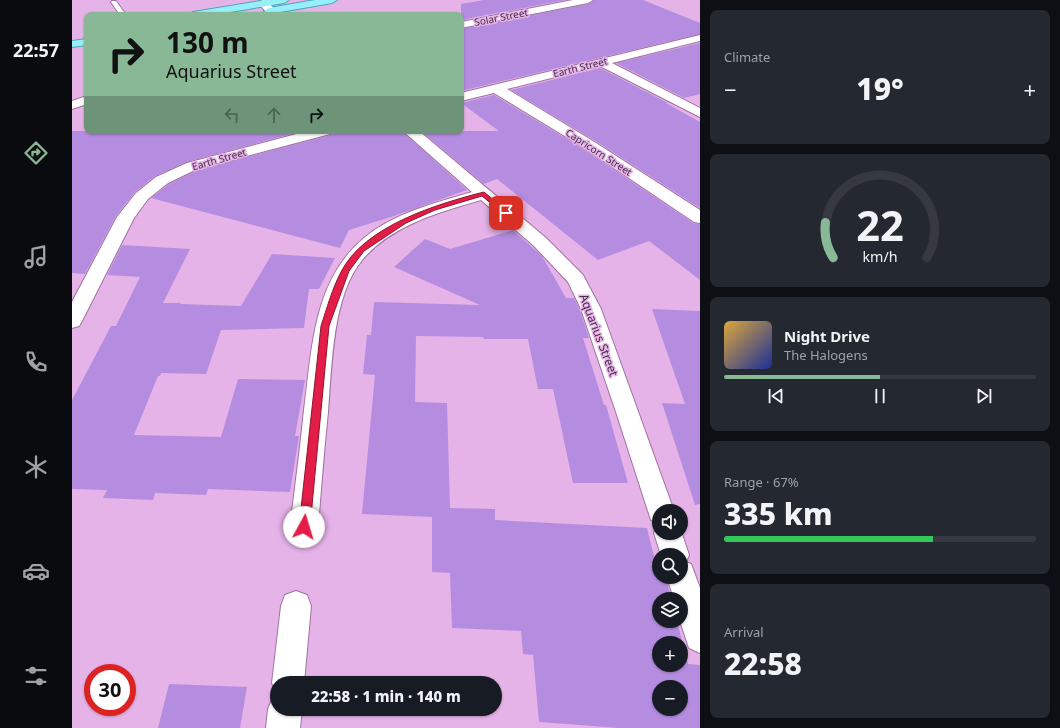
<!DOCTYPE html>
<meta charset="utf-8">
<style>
body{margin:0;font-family:"Noto Sans",sans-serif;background:#242831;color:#f1f3f6;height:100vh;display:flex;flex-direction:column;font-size:15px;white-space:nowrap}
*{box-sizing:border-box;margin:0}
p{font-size:13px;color:#9ea1a6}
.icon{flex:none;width:22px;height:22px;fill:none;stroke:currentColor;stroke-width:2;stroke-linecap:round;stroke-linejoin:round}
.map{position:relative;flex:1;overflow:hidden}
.details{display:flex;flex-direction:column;gap:10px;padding:10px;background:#0d0f14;width:360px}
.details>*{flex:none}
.banner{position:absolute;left:12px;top:12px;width:380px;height:122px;border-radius:8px;box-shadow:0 1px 3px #0004;background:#89b896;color:#111;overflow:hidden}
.tools{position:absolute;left:580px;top:504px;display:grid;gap:8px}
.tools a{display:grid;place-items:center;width:36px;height:36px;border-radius:50%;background:#171b24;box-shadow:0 1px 3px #0004;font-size:20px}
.speed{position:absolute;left:12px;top:664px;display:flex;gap:8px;font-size:20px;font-weight:700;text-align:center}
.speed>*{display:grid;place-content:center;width:52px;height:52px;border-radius:50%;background:#171b24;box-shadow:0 1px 3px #0004;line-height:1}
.speed .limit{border:6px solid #d22;background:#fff;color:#111}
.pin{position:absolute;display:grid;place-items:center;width:34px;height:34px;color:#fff;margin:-17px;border-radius:8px;box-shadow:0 2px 6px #0006}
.me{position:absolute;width:44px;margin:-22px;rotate:6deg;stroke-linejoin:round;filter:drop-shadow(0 0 3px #0008)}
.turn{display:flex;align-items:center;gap:14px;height:84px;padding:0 16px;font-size:18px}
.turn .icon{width:52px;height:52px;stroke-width:2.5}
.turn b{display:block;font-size:28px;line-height:34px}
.lanes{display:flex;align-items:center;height:38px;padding:0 16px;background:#0003;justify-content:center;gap:20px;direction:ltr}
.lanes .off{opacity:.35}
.big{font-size:30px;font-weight:800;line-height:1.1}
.details .card{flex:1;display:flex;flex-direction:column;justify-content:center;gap:6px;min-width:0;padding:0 14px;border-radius:8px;background:#242831}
.details .dial{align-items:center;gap:0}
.dial svg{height:104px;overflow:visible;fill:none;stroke:#363941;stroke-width:7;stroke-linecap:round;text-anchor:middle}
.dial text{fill:#f1f3f6;stroke:none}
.song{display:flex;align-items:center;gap:12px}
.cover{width:48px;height:48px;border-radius:6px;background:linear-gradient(135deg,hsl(40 70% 55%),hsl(230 70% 35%))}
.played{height:4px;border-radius:2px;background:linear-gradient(90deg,#89b896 50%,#363941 50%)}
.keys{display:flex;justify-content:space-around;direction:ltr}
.heat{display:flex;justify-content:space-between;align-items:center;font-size:22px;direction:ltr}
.charge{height:6px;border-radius:3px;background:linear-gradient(90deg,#34c759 67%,#363941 0)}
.trip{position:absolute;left:198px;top:676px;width:232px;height:40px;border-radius:20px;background:#171b24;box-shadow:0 1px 3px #0004;font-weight:800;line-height:40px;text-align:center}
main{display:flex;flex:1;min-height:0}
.dock{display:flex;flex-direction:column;width:72px;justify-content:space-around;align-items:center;background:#090b0e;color:#9ea1a6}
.dock .icon{width:28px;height:28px}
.dock .selected{color:#89b896}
.dock b{font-size:18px;color:#f1f3f6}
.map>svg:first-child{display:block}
.building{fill:#b58de0;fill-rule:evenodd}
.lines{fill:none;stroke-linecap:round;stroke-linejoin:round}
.lane-casing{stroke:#a071a2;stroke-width:2}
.street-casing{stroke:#a071a2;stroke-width:2}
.primary-casing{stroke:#4da7b8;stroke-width:2}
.lane{fill:#fff;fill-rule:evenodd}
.street{fill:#fff;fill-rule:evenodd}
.primary{fill:#97f0f9;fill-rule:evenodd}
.route{fill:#e11d48;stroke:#92132f}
.labels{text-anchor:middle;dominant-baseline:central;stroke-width:3;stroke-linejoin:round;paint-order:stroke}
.far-street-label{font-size:10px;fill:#463147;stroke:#e6b3e8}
.street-label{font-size:12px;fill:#463147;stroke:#e6b3e8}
</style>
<main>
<nav class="dock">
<b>22:57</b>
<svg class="icon selected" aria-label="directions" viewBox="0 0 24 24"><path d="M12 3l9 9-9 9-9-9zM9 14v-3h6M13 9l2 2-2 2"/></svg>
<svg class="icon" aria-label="music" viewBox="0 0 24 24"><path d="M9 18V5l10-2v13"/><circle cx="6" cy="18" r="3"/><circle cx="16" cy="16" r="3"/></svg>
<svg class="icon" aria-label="phone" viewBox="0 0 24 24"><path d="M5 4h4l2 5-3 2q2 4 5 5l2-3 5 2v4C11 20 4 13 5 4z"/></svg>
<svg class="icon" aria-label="climate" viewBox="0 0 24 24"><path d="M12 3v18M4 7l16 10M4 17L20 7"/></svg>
<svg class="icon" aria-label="car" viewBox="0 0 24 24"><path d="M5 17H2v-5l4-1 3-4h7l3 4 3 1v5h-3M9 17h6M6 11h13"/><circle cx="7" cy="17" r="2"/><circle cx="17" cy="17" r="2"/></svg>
<svg class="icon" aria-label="filters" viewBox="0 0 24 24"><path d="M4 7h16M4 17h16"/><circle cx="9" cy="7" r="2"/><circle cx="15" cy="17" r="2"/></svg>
</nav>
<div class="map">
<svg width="628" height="728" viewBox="0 0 628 728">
<rect width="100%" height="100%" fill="#e6b3e8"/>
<!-- building -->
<g class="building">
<polygon points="412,0 493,0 389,20 389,4"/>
<polygon points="522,0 571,0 628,23 628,34 389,91 389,29 516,4"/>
<polygon points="628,43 628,94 612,98 544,63"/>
<polygon points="528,68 596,103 594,103 628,122 628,208 525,142 439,90"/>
<polygon points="422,95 513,150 621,223 628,224 628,280 577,241 526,260 425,179 412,184 349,131 427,131 389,103"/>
<polygon points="0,131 230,131 115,162 83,176 63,192 44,216 13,274 0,273"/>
<polygon points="261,131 330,131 395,190 322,216 277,230 268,248 79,198 97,184 126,170 258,135"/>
<path d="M441,230l29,26 24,42h8l6,12 9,28h-6l21,67h2l22,78h-55l-20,-94h-15l-10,-50h-44l-1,-2 -67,-1 -1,66 32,1 3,105 45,1v11l152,8 12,49 2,5 6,1 5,16h-13v22h18l11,43 12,1v63h-81l-80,-6 -6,-67 -10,-1 -2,-23 -69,-3 -2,-55 -18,-1v-55l-70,-3 13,-139 -12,-1 4,-39h4l3,-33 106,3 -86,-38 31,-28 25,10zM587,643h22v22h-22zM587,687h22v22h-22z"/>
<polygon points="50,245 118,249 91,303 109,303 108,304 169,306 200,254 263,258 247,289 237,289 232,328 149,330 134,374 89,373 88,376 86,376 62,435 149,437 166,379 233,380 223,436 227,436 218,492 136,489 134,495 83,493 81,500 31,498 35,490 0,489 0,400 39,326 44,326 68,277 35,275"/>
<polygon points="580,309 628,311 628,504 623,505 590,403 613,404"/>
<polygon points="97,684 175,687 168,728 86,728"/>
</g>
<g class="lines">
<defs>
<polygon id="lane" points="40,1 44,1 54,15 48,15 39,2"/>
<g id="street">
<polygon points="191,0 195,1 208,15 197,15 186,3"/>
<polygon points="501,0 521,0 516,3 389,28 389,22"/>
<polygon points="628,35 628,41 540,63 628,108 628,117 528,66 435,89 524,143 628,210 628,223 622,222 514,149 422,93 389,101 389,93"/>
<polygon points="15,96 15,104 0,109 0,101"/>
<polygon points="236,131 260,131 258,134 125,169 96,183 76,199 62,218 10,321 7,326 0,328 0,302 45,217 64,193 84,177 115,163"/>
<path d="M331,131h16l127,107 37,37 18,34 73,202h-15v11l-8,-2 -3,-9 -31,-96 -36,-106 -13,-27 -34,-36 -53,-46c-41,12 -89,25 -118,59 -31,36 -31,107 -35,153 -4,39 -7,77 -10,115l-4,9 -10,4 -10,-4 -4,-9c5,-39 10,-78 14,-117 8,-60 9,-130 60,-172 30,-25 71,-35 108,-46z"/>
<polygon points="586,524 587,533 609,533 609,531 617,555 614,562 619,564 628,588 628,653 617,648 608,621 609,599 602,599 595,577 609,577 609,555 589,555 582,533"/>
<polygon points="224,591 235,595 239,606 232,683 205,683 205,695 200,683 209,606 213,595"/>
<polygon points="205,696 205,709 230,709 228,728 194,728 196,709 201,697"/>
</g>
<g id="primary">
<polygon points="194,0 217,0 212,3 140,15 116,15 121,12"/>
<polygon points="243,0 265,0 260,3 197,14 192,11 197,8"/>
<polygon points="15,39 15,45 0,47 0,41"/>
</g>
</defs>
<!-- lane casing -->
<use href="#lane" class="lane-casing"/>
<!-- street casing -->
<use href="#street" class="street-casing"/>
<!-- primary casing -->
<use href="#primary" class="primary-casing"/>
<!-- lane -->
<use href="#lane" class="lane"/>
<!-- street -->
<use href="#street" class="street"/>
<!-- primary -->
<use href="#primary" class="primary"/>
</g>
<!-- route -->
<path class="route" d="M412,192l24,20v2h-4l-22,-18 -47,14 -29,13 -42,28 -15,20 -20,55 -19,201 -2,4 -4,1 -4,-1 -1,-4 22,-201c6,-18 11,-37 20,-54 23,-46 96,-68 143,-80z"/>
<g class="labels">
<!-- far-street labels -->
<g class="far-street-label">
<text transform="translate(429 17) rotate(-11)">Solar Street</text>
<text transform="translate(508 67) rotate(-14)">Earth Street</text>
<text transform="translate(527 152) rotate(33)">Capricorn Street</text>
<text transform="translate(147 159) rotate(-16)">Earth Street</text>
</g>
<!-- street labels -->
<g class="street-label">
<text transform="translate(527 335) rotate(69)">Aquarius Street</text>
</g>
</g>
</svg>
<div class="tools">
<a><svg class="icon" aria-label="sound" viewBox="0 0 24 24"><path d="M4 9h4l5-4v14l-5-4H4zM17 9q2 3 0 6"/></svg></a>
<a><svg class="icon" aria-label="search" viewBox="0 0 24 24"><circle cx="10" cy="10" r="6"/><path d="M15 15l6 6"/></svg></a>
<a><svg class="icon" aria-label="layers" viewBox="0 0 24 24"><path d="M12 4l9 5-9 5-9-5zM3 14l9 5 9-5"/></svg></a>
<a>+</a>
<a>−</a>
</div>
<div class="speed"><div class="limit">30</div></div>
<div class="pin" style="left:434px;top:213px;background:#d93025"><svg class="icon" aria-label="arrive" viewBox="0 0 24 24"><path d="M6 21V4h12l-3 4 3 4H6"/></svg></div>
<svg class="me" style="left:232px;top:527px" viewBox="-20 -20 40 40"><circle r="19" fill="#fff"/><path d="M0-13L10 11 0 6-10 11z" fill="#e11d48"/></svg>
<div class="trip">22:58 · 1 min · 140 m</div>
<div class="banner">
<div class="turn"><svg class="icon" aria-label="right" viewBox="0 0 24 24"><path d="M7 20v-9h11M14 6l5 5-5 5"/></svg><div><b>130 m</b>Aquarius Street</div></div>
<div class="lanes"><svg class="icon off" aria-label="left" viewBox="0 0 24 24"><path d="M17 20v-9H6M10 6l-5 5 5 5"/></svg><svg class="icon off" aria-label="ahead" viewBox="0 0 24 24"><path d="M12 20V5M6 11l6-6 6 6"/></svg><svg class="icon" aria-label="right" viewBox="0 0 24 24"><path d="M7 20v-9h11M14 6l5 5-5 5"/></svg></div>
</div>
</div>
<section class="details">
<div class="card"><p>Climate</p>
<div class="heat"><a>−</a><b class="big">19°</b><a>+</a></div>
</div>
<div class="card dial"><svg viewBox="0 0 100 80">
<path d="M14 69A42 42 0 1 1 86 69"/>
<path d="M14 69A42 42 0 0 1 8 42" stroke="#89b896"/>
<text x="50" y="56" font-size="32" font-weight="700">22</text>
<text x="50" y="72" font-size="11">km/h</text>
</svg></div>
<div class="card">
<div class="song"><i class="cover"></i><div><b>Night Drive</b><p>The Halogens</p></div></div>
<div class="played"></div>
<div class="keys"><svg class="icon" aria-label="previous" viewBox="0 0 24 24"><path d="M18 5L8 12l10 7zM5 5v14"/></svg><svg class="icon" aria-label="pause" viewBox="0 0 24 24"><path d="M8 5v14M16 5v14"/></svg><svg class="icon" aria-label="next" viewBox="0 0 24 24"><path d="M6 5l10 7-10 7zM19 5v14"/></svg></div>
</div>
<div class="card"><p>Range · 67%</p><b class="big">335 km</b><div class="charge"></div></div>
<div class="card"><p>Arrival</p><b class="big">22:58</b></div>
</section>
</main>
